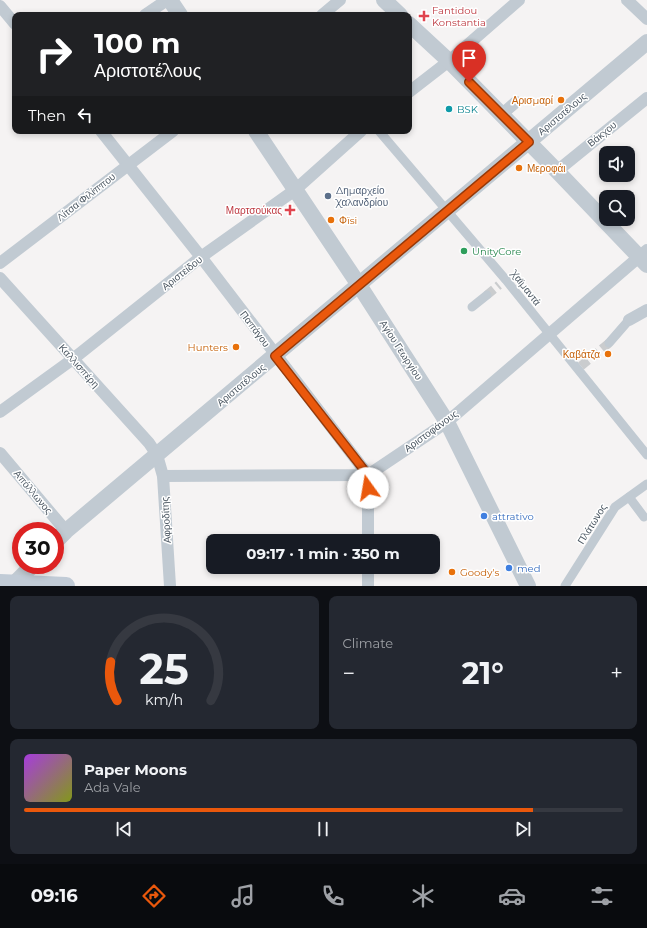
<!DOCTYPE html>
<meta charset="utf-8">
<style>
body{margin:0;font-family:Montserrat,sans-serif;background:#242831;color:#f1f3f6;height:100vh;display:flex;flex-direction:column;font-size:15px;white-space:nowrap}
*{box-sizing:border-box;margin:0}
p{font-size:13px;color:#9ea1a6}
.icon{flex:none;width:22px;height:22px;fill:none;stroke:currentColor;stroke-width:2;stroke-linecap:round;stroke-linejoin:round}
.map{position:relative;height:586px;overflow:hidden}
.drawer{display:flex;flex-direction:column;gap:10px;padding:10px;background:#0d0f14;flex:1}
.drawer>*{flex:none}
.banner{position:absolute;left:12px;top:12px;width:400px;height:122px;border-radius:8px;box-shadow:0 2px 6px #0003;background:#202124;color:#fff;overflow:hidden}
.fabs{position:absolute;left:599px;top:146px;display:grid;gap:8px}
.fabs a{display:grid;place-items:center;width:36px;height:36px;border-radius:8px;background:#171b24;box-shadow:0 2px 6px #0003;font-size:20px}
.speed{position:absolute;left:12px;top:522px;display:flex;gap:8px;font-size:20px;font-weight:700;text-align:center}
.speed>*{display:grid;place-content:center;width:52px;height:52px;border-radius:50%;background:#171b24;box-shadow:0 2px 6px #0003;line-height:1}
.speed .limit{border:6px solid #d22;background:#fff;color:#111}
.pin{position:absolute;display:grid;place-items:center;width:34px;height:34px;color:#fff;margin:-41px -17px;border-radius:50% 50% 50% 0;rotate:-45deg;box-shadow:0 0 4px #0007}
.pin .icon{rotate:45deg}
.me{position:absolute;width:44px;margin:-22px;rotate:347deg;stroke-linejoin:round;filter:drop-shadow(0 0 3px #0008)}
.turn{display:flex;align-items:center;gap:14px;height:84px;padding:0 16px;font-size:18px}
.turn .icon{width:52px;height:52px;stroke-width:2.5}
.turn b{display:block;font-size:28px;line-height:34px}
.then{display:flex;align-items:center;height:38px;padding:0 16px;background:#0003;gap:8px;font-size:15px}
.big{font-size:30px;font-weight:700;line-height:1.1}
.drawer .widget{flex:1;display:flex;flex-direction:column;justify-content:center;gap:6px;min-width:0;padding:0 14px;border-radius:8px;background:#242831}
.drawer .dial{align-items:center;gap:0}
.dial svg{height:104px;overflow:visible;fill:none;stroke:#363941;stroke-width:7;stroke-linecap:round;text-anchor:middle}
.dial text{fill:#f1f3f6;stroke:none}
.song{display:flex;align-items:center;gap:12px}
.cover{width:48px;height:48px;border-radius:6px;background:linear-gradient(135deg,hsl(280 70% 55%),hsl(70 70% 35%))}
.played{height:4px;border-radius:2px;background:linear-gradient(90deg,#ea580c 85%,#363941 85%)}
.keys{display:flex;justify-content:space-around;direction:ltr}
.heat{display:flex;justify-content:space-between;align-items:center;font-size:22px;direction:ltr}
.drawer .tiles{flex:1;display:grid;gap:10px;grid-template-columns:1fr 1fr}
.widget:last-child{grid-column:span 2}
.trip{position:absolute;left:206px;top:534px;width:234px;height:40px;border-radius:8px;background:#171b24;box-shadow:0 2px 6px #0003;font-weight:700;line-height:40px;text-align:center}
.tabs{display:flex;height:64px;justify-content:space-around;align-items:center;background:#090b0e;color:#9ea1a6}
.tabs .icon{width:28px;height:28px}
.tabs .active{color:#ea580c}
.tabs b{font-size:18px;color:#f1f3f6}
.map>svg:first-child{display:block}
.lines{fill:none;stroke-linecap:round;stroke-linejoin:round}
.pedestrian-tunnel{stroke:#caccce;stroke-width:9;stroke-dasharray:9 4.5;stroke-linecap:butt}
.pedestrian{stroke:#c1cad2;stroke-width:9}
.minor{stroke:#c1cad2;stroke-width:12}
.tertiary{stroke:#c1cad2;stroke-width:16}
.secondary{stroke:#c1cbd6;stroke-width:18}
.route-casing{stroke:#983908;stroke-width:10}
.route{stroke:#ea580c;stroke-width:7}
.health-dot{fill:#e0444e;stroke:#fff;stroke-width:1.5}
.food-dot{fill:#e8710a;stroke:#fff;stroke-width:1.5}
.culture-dot{fill:#0f9aa8;stroke:#fff;stroke-width:1.5}
.service-dot{fill:#5c6f8a;stroke:#fff;stroke-width:1.5}
.leisure-dot{fill:#2e9e5b;stroke:#fff;stroke-width:1.5}
.shop-dot{fill:#3f7fe0;stroke:#fff;stroke-width:1.5}
.labels{text-anchor:middle;dominant-baseline:central;stroke-width:3;stroke-linejoin:round;paint-order:stroke}
.health-label{font-size:10px;fill:#be3a42;stroke:#fff;text-anchor:start}
.food-label{font-size:10px;fill:#c56008;stroke:#fff;text-anchor:end}
.culture-label{font-size:10px;fill:#0d838f;stroke:#fff;text-anchor:start}
.street-label{font-size:10px;fill:#4a5661;stroke:#fff}
.service-label{font-size:10px;fill:#4e5e75;stroke:#fff;text-anchor:start}
.leisure-label{font-size:10px;fill:#27864d;stroke:#fff;text-anchor:start}
.shop-label{font-size:10px;fill:#366cbe;stroke:#fff;text-anchor:start}
</style>
<div class="map">
<svg width="647" height="586" viewBox="0 0 647 586">
<rect width="100%" height="100%" fill="#f5f3f3"/>
<g class="lines">
<!-- pedestrian-tunnel -->
<g class="pedestrian-tunnel">
<polyline points="487,295 499,285"/>
<polyline points="581,366 609,343"/>
</g>
<!-- pedestrian -->
<g class="pedestrian">
<polyline points="379,131 506,280 647,455"/>
<polyline points="472,307 487,295"/>
<polyline points="609,343 629,320"/>
<polyline points="629,497 644,517"/>
<polyline points="565,586 615,507 647,484"/>
</g>
<!-- minor -->
<g class="minor">
<polyline points="627,0 647,19"/>
<polyline points="0,6 15,24"/>
<polyline points="145,15 167,0"/>
<polyline points="322,15 340,0"/>
<polyline points="409,92 449,61 519,0"/>
<polyline points="501,115 516,102"/>
<polyline points="101,131 201,257 368,475 368,541"/>
<polyline points="557,171 647,98"/>
<polyline points="0,263 173,131"/>
<polyline points="0,278 149,443 157,455 163,476 170,586"/>
<polyline points="629,320 647,310"/>
<polyline points="0,412 73,359 201,257 295,190 361,131"/>
<polyline points="0,453 66,531"/>
<polyline points="163,476 368,475 447,422 647,250"/>
<polyline points="368,586 368,567"/>
</g>
<!-- tertiary -->
<g class="tertiary">
<polyline points="170,0 180,15"/>
<polyline points="384,0 400,15"/>
<polyline points="409,24 449,61 557,171 647,265"/>
<polyline points="256,131 359,285 447,422 528,586"/>
<polyline points="55,542 66,531 647,42"/>
<polyline points="14,584 33,565"/>
</g>
<!-- secondary -->
<polyline class="secondary" points="0,583 66,586"/>
</g>
<g class="lines">
<defs>
<polyline id="route" points="368,488 368,475 275,356 529,142 469,82"/>
</defs>
<!-- route casing -->
<use href="#route" class="route-casing"/>
<!-- route -->
<use href="#route" class="route"/>
</g>
<!-- markers -->
<g class="health-dot">
<path d="M422 10h4v4h4v4h-4v4h-4v-4h-4v-4h4z"/>
<path d="M288 204h4v4h4v4h-4v4h-4v-4h-4v-4h4z"/>
</g>
<g class="food-dot">
<circle cx="561" cy="100" r="4"/>
<circle cx="519" cy="168" r="4"/>
<circle cx="331" cy="220" r="4"/>
<circle cx="236" cy="347" r="4"/>
<circle cx="608" cy="354" r="4"/>
<circle cx="452" cy="572" r="4"/>
</g>
<circle class="culture-dot" cx="449" cy="109" r="4"/>
<circle class="service-dot" cx="328" cy="196" r="4"/>
<circle class="leisure-dot" cx="464" cy="251" r="4"/>
<g class="shop-dot">
<circle cx="484" cy="516" r="4"/>
<circle cx="509" cy="568" r="4"/>
</g>
<g class="labels">
<!-- health labels -->
<g class="health-label">
<text x="432" y="10">Fantidou<tspan x="432" dy="12">Konstantia</tspan></text>
<text x="282" y="210" text-anchor="end">Μαρτσούκας</text>
</g>
<!-- food labels -->
<g class="food-label">
<text x="553" y="100">Αρισμαρί</text>
<text x="527" y="168" text-anchor="start">Μεροφάι</text>
<text x="339" y="220" text-anchor="start">Φïsi</text>
<text x="228" y="347">Hunters</text>
<text x="600" y="354">Καβάτζα</text>
<text x="460" y="572" text-anchor="start">Goody's</text>
</g>
<!-- culture labels -->
<g class="culture-label">
<text x="457" y="109">BSK</text>
</g>
<!-- street labels -->
<g class="street-label">
<text transform="translate(562 114) rotate(-40)">Αριστοτέλους</text>
<text transform="translate(602 134) rotate(-39)">Βάκχου</text>
<text transform="translate(86 197) rotate(-38)">Λίτσα Φιλίππου</text>
<text transform="translate(182 273) rotate(-38)">Αριστείδου</text>
<text transform="translate(526 288) rotate(52)">Χαϊμαντά</text>
<text transform="translate(255 329) rotate(53)">Παπάγου</text>
<text transform="translate(401 350) rotate(57)">Αγίου Γεωργίου</text>
<text transform="translate(79 366) rotate(48)">Καλλισπέρη</text>
<text transform="translate(241 385) rotate(-40)">Αριστοτέλους</text>
<text transform="translate(431 431) rotate(-36)">Αριστοφάνους</text>
<text transform="translate(33 492) rotate(50)">Απόλλωνος</text>
<text transform="translate(166 520) rotate(-93)">Αφροδίτης</text>
<text transform="translate(592 524) rotate(-58)">Πλάτωνος</text>
</g>
<!-- service labels -->
<g class="service-label">
<text x="336" y="190">Δημαρχείο<tspan x="336" dy="12">Χαλανδρίου</tspan></text>
</g>
<!-- leisure labels -->
<g class="leisure-label">
<text x="472" y="251">UnityCore</text>
</g>
<!-- shop labels -->
<g class="shop-label">
<text x="492" y="516">attrativo</text>
<text x="517" y="568">med</text>
</g>
</g>
</svg>
<div class="fabs">
<a><svg class="icon" aria-label="sound" viewBox="0 0 24 24"><path d="M4 9h4l5-4v14l-5-4H4zM17 9q2 3 0 6"/></svg></a>
<a><svg class="icon" aria-label="search" viewBox="0 0 24 24"><circle cx="10" cy="10" r="6"/><path d="M15 15l6 6"/></svg></a>
</div>
<div class="speed"><div class="limit">30</div></div>
<div class="pin" style="left:469px;top:82px;background:#d93025"><svg class="icon" aria-label="arrive" viewBox="0 0 24 24"><path d="M6 21V4h12l-3 4 3 4H6"/></svg></div>
<svg class="me" style="left:368px;top:488px" viewBox="-20 -20 40 40"><circle r="19" fill="#fff"/><path d="M0-13L10 11 0 6-10 11z" fill="#ea580c"/></svg>
<div class="trip">09:17 · 1 min · 350 m</div>
<div class="banner">
<div class="turn"><svg class="icon" aria-label="right" viewBox="0 0 24 24"><path d="M7 20v-9h11M14 6l5 5-5 5"/></svg><div><b>100 m</b>Αριστοτέλους</div></div>
<div class="then">Then<svg class="icon" aria-label="left" viewBox="0 0 24 24"><path d="M17 20v-9H6M10 6l-5 5 5 5"/></svg></div>
</div>
</div>
<section class="drawer">
<div class="tiles">
<div class="widget dial"><svg viewBox="0 0 100 80">
<path d="M14 69A42 42 0 1 1 86 69"/>
<path d="M14 69A42 42 0 0 1 9 39" stroke="#ea580c"/>
<text x="50" y="56" font-size="32" font-weight="700">25</text>
<text x="50" y="72" font-size="11">km/h</text>
</svg></div>
<div class="widget"><p>Climate</p>
<div class="heat"><a>−</a><b class="big">21°</b><a>+</a></div>
</div>
<div class="widget">
<div class="song"><i class="cover"></i><div><b>Paper Moons</b><p>Ada Vale</p></div></div>
<div class="played"></div>
<div class="keys"><svg class="icon" aria-label="previous" viewBox="0 0 24 24"><path d="M18 5L8 12l10 7zM5 5v14"/></svg><svg class="icon" aria-label="pause" viewBox="0 0 24 24"><path d="M8 5v14M16 5v14"/></svg><svg class="icon" aria-label="next" viewBox="0 0 24 24"><path d="M6 5l10 7-10 7zM19 5v14"/></svg></div>
</div>
</div>
</section>
<nav class="tabs">
<b>09:16</b>
<svg class="icon active" aria-label="directions" viewBox="0 0 24 24"><path d="M12 3l9 9-9 9-9-9zM9 14v-3h6M13 9l2 2-2 2"/></svg>
<svg class="icon" aria-label="music" viewBox="0 0 24 24"><path d="M9 18V5l10-2v13"/><circle cx="6" cy="18" r="3"/><circle cx="16" cy="16" r="3"/></svg>
<svg class="icon" aria-label="phone" viewBox="0 0 24 24"><path d="M5 4h4l2 5-3 2q2 4 5 5l2-3 5 2v4C11 20 4 13 5 4z"/></svg>
<svg class="icon" aria-label="climate" viewBox="0 0 24 24"><path d="M12 3v18M4 7l16 10M4 17L20 7"/></svg>
<svg class="icon" aria-label="car" viewBox="0 0 24 24"><path d="M5 17H2v-5l4-1 3-4h7l3 4 3 1v5h-3M9 17h6M6 11h13"/><circle cx="7" cy="17" r="2"/><circle cx="17" cy="17" r="2"/></svg>
<svg class="icon" aria-label="filters" viewBox="0 0 24 24"><path d="M4 7h16M4 17h16"/><circle cx="9" cy="7" r="2"/><circle cx="15" cy="17" r="2"/></svg>
</nav>
